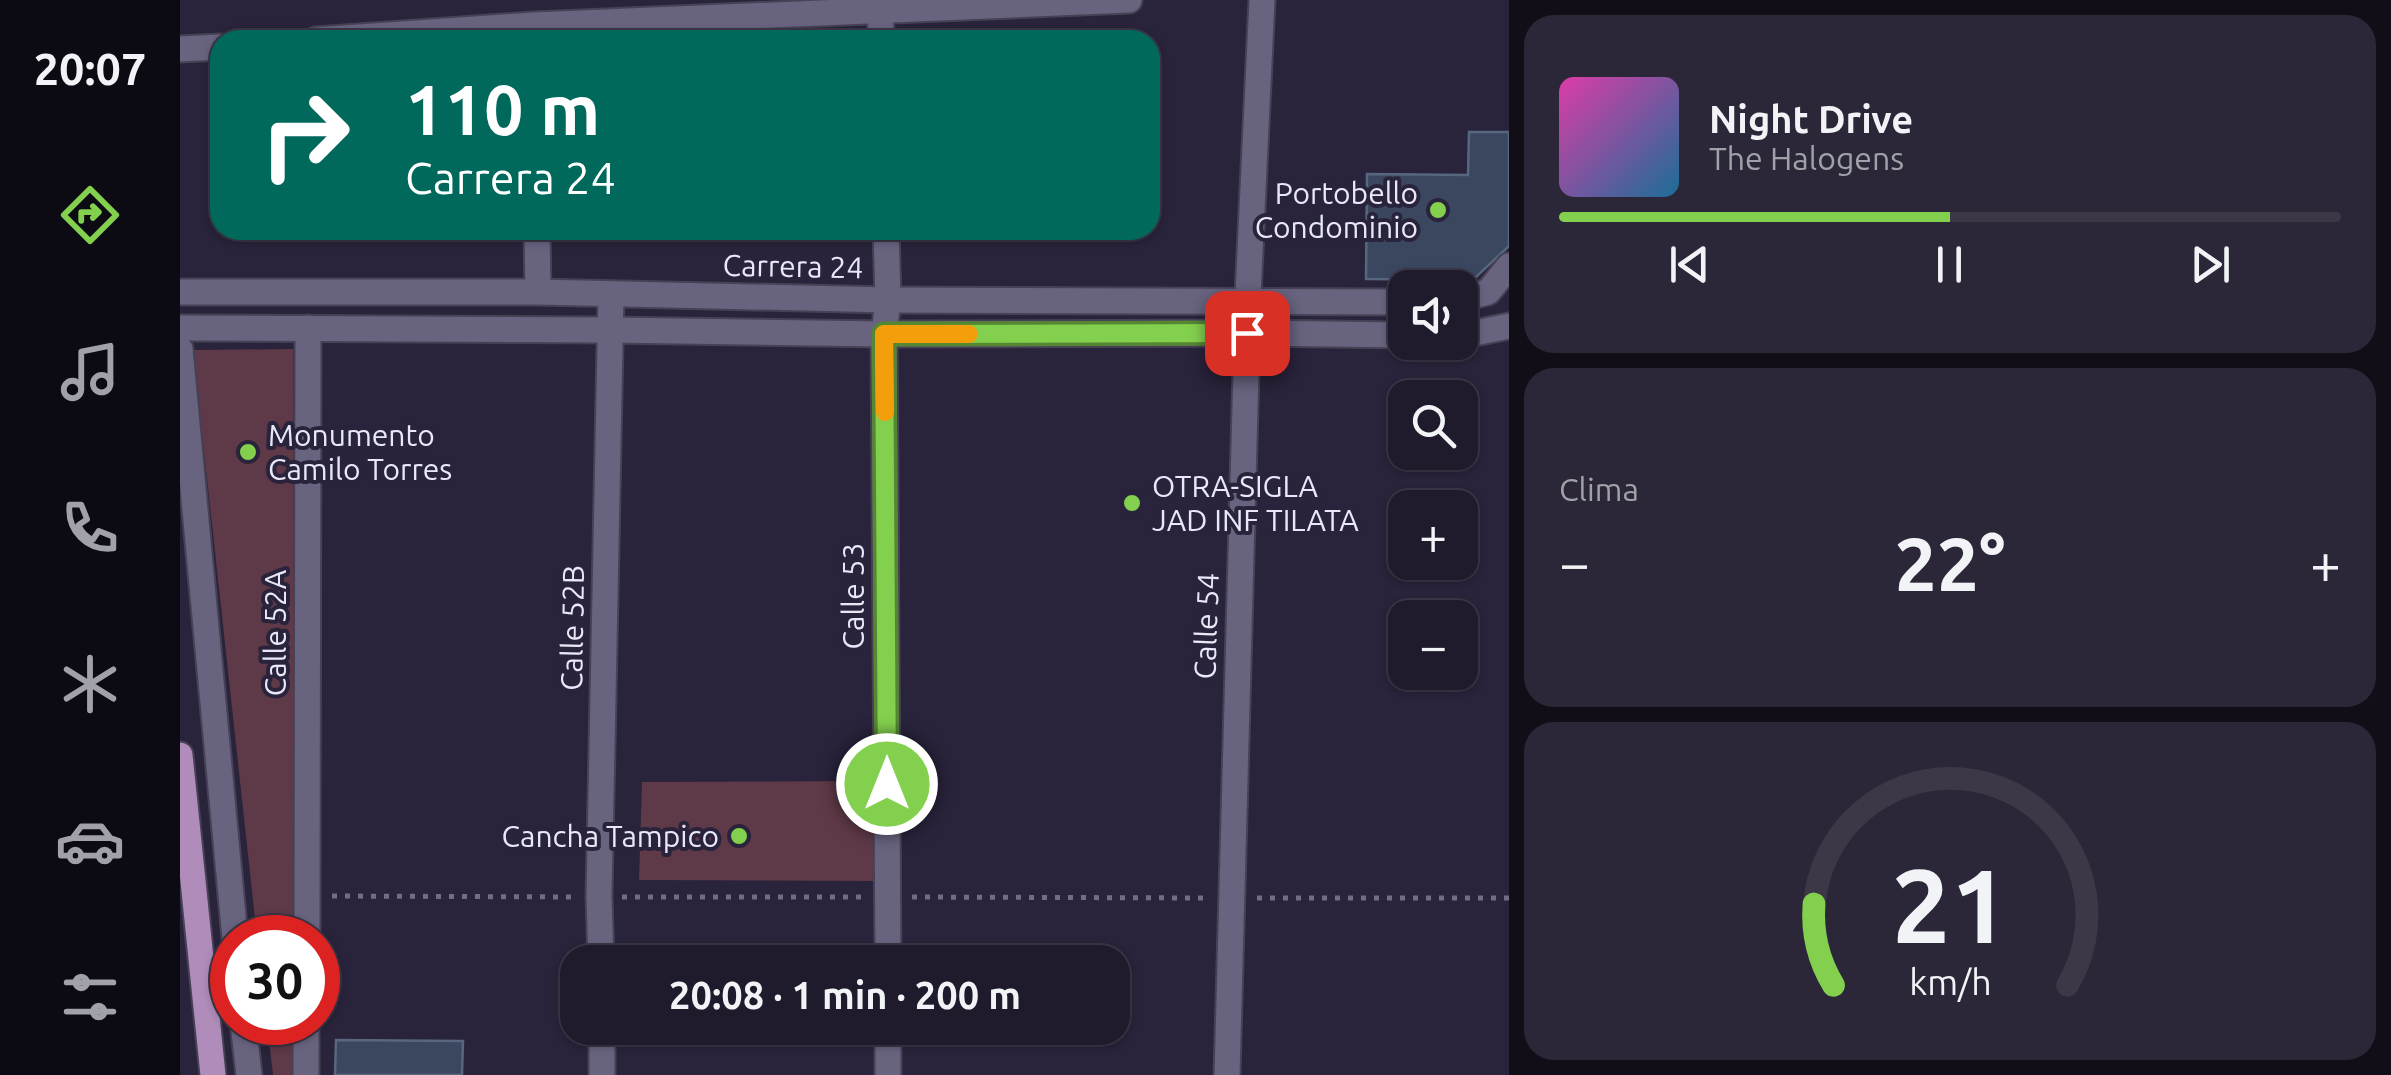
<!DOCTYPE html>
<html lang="es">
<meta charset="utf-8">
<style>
body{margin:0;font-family:Ubuntu,sans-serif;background:#2c2738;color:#f1f3f6;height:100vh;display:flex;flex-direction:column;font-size:38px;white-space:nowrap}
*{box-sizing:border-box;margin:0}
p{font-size:32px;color:#a1a1a9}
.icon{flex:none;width:55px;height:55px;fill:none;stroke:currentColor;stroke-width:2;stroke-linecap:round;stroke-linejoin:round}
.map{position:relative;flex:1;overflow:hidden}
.panel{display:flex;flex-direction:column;gap:15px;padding:15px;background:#110e18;width:882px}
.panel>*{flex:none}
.hud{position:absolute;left:30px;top:30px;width:950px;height:210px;border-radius:30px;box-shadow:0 2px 8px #0004,0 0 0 2px #3c3848;background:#00695c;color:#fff;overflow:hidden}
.controls{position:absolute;left:1208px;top:270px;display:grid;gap:20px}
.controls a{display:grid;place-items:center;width:90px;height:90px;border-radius:20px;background:#1f1a2c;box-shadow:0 2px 8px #0004,0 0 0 2px #3c3848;font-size:50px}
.speed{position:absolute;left:30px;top:915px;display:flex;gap:20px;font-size:50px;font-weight:700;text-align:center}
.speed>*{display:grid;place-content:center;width:130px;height:130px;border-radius:50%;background:#1f1a2c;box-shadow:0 2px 8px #0004,0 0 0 2px #3c3848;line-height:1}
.speed .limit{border:15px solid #d22;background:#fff;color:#111}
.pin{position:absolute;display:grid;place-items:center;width:85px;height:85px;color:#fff;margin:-42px;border-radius:20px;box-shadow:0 5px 15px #0006}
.me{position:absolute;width:110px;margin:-55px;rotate:0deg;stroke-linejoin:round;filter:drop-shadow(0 0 8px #0008)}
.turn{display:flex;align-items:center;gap:35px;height:210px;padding:0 30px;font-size:45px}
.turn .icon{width:130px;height:130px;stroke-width:2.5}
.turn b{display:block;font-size:70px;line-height:85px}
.big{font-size:75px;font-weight:700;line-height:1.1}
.panel .widget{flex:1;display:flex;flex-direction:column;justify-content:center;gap:15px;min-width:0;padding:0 35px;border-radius:30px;background:#2c2738}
.panel .dial{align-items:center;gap:0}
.dial svg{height:260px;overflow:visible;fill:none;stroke:#3c3848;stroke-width:7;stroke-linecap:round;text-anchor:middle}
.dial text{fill:#f1f3f6;stroke:none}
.song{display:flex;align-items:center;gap:30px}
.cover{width:120px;height:120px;border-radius:15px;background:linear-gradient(135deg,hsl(320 70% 55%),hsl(200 70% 35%))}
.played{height:10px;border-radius:5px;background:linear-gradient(90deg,#83d04e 50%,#3c3848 50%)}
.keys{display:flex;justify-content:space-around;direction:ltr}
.heat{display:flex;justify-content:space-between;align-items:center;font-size:55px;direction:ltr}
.trip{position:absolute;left:380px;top:945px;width:570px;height:100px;border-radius:30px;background:#1f1a2c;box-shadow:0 2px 8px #0004,0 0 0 2px #3c3848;font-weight:700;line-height:100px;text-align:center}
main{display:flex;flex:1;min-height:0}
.menu{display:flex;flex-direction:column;width:180px;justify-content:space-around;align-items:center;background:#0c0a12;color:#a1a1a9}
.menu .icon{width:70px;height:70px}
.menu .current{color:#83d04e}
.menu b{font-size:45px;color:#f1f3f6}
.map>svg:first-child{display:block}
.green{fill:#5e3947}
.building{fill:#3a475f;stroke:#586780;stroke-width:2.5}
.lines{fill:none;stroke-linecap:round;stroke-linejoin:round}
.minor-casing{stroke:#464155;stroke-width:29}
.tertiary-casing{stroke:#464155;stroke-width:29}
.primary-casing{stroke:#464155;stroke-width:29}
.path{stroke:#726d82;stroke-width:5;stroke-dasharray:5 8;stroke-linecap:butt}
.minor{stroke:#68637f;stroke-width:25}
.tertiary{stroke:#68637f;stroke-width:25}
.primary{stroke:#af8cb9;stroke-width:25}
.route-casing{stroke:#558733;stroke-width:25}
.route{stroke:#83d04e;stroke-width:18}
.slow{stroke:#f59e0b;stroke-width:18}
.poi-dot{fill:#83d04e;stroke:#29233b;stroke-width:4}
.labels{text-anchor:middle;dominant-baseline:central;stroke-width:8;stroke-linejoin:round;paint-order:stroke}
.poi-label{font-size:30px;fill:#eae8f8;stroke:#29233b;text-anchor:end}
.street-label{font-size:30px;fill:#eae8f8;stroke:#29233b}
</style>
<main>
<nav class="menu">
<b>20:07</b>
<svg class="icon current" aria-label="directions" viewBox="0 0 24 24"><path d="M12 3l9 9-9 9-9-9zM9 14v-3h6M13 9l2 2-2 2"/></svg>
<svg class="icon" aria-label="music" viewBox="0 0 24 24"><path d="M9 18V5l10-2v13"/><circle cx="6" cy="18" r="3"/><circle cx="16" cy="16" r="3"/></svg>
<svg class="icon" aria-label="phone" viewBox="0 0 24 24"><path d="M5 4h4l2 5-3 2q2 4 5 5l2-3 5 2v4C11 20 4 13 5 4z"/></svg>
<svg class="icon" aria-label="climate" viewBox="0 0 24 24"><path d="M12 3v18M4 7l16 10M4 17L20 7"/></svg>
<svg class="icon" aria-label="car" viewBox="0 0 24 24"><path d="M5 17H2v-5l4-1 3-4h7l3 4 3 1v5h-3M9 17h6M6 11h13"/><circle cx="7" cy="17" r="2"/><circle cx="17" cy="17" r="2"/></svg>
<svg class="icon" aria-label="filters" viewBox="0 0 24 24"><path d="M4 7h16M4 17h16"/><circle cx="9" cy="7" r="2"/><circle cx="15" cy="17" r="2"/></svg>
</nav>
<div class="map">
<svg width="1329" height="1075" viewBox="0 0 1329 1075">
<rect width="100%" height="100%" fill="#29233b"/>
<!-- green -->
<g class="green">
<polygon points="113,349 114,937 77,937 13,350"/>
<polygon points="694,781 695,881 459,880 462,782"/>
<polygon points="87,1023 114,1023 114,1075 93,1075"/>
</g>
<!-- building -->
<g class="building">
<polygon points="1289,132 1329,132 1329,246 1295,278 1288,280 1186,279 1187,174 1288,175"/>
<polygon points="156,1040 283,1041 282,1075 155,1075"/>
</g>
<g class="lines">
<defs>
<g id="minor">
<polyline points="700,0 701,40"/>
<polyline points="136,40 353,25 949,0"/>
<polyline points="0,49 40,47"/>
<polyline points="357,230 358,292"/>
<polyline points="706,230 708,300 704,334 708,962"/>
<polyline points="127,938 128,328"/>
<polyline points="421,962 419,897 431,294"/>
<polyline points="422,1028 422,1075"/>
<polyline points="708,1028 708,1075"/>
<polyline points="126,1075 126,1022"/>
<polyline points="1047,1075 1067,333"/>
</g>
<g id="tertiary">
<polyline points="0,292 358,292 708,300 1225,302"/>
<polyline points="1280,299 1308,292 1329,266"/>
<polyline points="1067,315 1082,0"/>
<polyline points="0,328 430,330 704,334 1067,333 1225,335"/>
<polyline points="1280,336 1329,326"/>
<polyline points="0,349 55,938"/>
<polyline points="63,1022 69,1075"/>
</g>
<polyline id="primary" points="0,755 33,1075"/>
</defs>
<!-- minor casing -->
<use href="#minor" class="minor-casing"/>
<!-- tertiary casing -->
<use href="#tertiary" class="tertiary-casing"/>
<!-- primary casing -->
<use href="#primary" class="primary-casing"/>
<!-- path -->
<g class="path">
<polyline points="152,896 396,897"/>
<polyline points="442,897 681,897"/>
<polyline points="732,897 1026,898"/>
<polyline points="1077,898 1329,898"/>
</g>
<!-- minor -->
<use href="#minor" class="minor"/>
<!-- tertiary -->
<use href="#tertiary" class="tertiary"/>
<!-- primary -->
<use href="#primary" class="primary"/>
</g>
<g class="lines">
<defs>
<polyline id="route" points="707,784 704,334 1067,333"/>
</defs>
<!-- route casing -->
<use href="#route" class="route-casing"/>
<!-- route -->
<use href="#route" class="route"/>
<!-- slow -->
<polyline class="slow" points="705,412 704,334 789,334"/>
</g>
<!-- markers -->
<g class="poi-dot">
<circle cx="1258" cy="210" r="10"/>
<circle cx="68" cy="452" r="10"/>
<circle cx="952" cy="503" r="10"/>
<circle cx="559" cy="836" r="10"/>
</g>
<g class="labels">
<!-- poi labels -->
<g class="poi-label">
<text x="1238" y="193">Portobello<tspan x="1238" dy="34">Condominio</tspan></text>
<text x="88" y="435" text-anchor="start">Monumento<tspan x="88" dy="34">Camilo Torres</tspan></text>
<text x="972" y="486" text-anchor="start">OTRA-SIGLA<tspan x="972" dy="34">JAD INF TILATA</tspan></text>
<text x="539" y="836">Cancha Tampico</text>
</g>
<!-- street labels -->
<g class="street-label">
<text transform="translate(613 266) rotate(1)">Carrera 24</text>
<text transform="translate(673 596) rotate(-90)">Calle 53</text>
<text transform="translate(1026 626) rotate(-88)">Calle 54</text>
<text transform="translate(392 628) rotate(-89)">Calle 52B</text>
<text transform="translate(95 633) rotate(-90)">Calle 52A</text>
</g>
</g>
</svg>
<div class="controls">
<a><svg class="icon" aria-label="sound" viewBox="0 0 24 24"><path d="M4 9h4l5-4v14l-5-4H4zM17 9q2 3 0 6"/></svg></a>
<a><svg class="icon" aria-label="search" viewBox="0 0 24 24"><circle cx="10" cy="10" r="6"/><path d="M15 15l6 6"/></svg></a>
<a>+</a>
<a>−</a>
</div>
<div class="speed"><div class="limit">30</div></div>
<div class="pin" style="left:1067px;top:333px;background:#d93025"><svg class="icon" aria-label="arrive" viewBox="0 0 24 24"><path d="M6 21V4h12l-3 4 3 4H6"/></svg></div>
<svg class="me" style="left:707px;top:784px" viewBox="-20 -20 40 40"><circle r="17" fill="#83d04e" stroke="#fff" stroke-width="3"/><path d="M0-11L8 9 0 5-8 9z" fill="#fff"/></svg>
<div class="trip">20:08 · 1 min · 200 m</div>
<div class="hud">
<div class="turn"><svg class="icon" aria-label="right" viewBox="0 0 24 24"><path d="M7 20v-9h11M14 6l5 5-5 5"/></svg><div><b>110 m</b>Carrera 24</div></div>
</div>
</div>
<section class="panel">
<div class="widget">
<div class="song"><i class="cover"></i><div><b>Night Drive</b><p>The Halogens</p></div></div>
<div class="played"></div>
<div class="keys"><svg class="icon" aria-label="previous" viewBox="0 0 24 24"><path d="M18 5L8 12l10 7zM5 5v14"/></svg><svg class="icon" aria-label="pause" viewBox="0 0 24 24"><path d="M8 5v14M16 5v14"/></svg><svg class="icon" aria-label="next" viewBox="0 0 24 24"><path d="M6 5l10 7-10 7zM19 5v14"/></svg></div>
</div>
<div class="widget"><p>Clima</p>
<div class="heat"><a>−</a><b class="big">22°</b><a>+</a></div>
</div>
<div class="widget dial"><svg viewBox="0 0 100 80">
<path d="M14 69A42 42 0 1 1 86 69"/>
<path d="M14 69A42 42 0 0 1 8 44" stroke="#83d04e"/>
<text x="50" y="56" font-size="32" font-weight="700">21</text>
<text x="50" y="72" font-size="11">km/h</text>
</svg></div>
</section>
</main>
